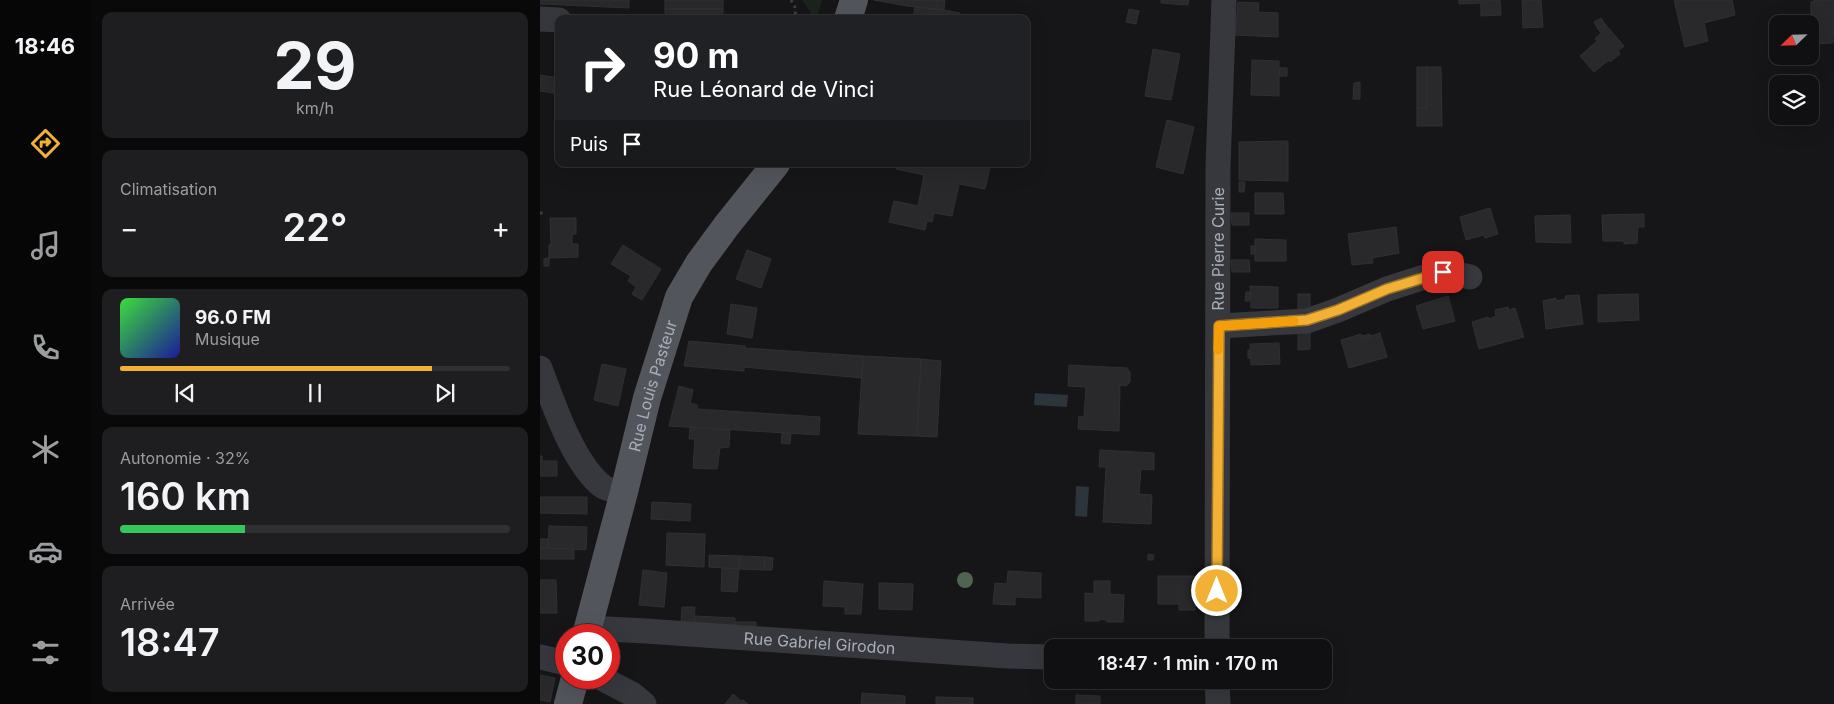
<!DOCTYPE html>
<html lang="fr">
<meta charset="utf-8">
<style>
body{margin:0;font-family:Inter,sans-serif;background:#1e1e20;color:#f1f3f6;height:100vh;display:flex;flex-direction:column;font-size:19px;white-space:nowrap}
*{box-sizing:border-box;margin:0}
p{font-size:16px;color:#9c9d9f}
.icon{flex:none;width:28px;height:28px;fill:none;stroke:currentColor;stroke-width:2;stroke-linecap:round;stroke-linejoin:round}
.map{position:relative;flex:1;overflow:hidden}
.details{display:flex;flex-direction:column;gap:12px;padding:12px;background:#09090a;width:450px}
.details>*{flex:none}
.hud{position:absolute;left:15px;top:15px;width:475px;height:152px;border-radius:10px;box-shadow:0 5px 20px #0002,0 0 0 1px #303032;background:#202124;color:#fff;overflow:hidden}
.needle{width:32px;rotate:247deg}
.buttons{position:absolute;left:1229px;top:15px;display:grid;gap:10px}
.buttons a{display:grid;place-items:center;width:50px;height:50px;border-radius:10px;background:#101012;box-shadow:0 5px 20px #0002,0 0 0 1px #303032;font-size:25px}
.speed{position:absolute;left:15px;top:624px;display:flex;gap:10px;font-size:25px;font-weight:700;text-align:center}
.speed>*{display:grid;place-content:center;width:65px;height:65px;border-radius:50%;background:#101012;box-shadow:0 5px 20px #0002,0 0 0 1px #303032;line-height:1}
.speed .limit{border:8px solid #d22;background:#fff;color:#111}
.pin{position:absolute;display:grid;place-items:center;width:42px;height:42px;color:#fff;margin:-21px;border-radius:10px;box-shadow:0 2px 8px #0006}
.me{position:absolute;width:55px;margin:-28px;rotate:0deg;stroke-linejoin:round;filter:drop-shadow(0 0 4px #0008)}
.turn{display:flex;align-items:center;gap:18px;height:105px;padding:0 15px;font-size:22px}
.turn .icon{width:65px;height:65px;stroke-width:2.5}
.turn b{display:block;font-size:35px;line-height:42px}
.then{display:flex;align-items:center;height:48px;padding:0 15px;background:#0003;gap:10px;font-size:19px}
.big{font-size:38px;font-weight:600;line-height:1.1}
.details .card{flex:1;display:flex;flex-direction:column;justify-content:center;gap:8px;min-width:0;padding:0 18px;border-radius:10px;background:#1e1e20}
.details .dial{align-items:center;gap:0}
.dial b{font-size:65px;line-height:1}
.song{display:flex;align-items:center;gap:15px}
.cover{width:60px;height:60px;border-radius:8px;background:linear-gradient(135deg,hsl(120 70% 55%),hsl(240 70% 35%))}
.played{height:5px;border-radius:2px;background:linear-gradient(90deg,#f2b134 80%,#303032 80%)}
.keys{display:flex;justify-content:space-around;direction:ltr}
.heat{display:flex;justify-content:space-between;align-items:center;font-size:28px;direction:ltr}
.charge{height:8px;border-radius:4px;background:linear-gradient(90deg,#34c759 32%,#303032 0)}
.trip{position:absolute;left:504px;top:639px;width:288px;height:50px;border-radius:10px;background:#101012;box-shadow:0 5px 20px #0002,0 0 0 1px #303032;font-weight:600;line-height:50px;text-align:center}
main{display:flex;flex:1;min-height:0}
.dock{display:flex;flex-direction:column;width:90px;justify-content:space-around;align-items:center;background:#060607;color:#9c9d9f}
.dock .icon{width:35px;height:35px}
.dock .active{color:#f2b134}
.dock b{font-size:22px;color:#f1f3f6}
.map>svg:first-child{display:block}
.green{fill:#1c231d}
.water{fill:#2c353c}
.building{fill:#29292c;stroke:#303034}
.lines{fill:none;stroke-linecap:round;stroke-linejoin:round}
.path{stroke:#3d3f44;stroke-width:3;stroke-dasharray:2.5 4;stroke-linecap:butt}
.minor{stroke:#37383d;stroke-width:25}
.major{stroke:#53555c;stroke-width:28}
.tree{fill:#506452}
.route-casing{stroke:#9d7322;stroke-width:12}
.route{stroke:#f2b134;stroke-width:9}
.slow{stroke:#f59e0b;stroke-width:9}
.labels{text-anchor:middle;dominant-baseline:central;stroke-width:5;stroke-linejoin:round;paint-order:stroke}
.street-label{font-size:16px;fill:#a8adb8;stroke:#111113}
</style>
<main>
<nav class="dock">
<b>18:46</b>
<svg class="icon active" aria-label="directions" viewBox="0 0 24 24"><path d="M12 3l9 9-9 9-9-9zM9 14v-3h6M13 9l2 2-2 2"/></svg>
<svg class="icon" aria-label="music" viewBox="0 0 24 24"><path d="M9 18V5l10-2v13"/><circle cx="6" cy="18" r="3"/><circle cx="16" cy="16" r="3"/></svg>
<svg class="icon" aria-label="phone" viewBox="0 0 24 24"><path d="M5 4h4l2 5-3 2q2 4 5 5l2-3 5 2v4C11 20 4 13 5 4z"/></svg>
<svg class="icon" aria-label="climate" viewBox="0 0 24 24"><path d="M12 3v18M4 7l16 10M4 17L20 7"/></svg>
<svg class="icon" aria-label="car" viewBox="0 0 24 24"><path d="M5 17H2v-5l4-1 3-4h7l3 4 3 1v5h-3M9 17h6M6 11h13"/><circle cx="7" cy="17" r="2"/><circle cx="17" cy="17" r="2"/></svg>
<svg class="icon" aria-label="filters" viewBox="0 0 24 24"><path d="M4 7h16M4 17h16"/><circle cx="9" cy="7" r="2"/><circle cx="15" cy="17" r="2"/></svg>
</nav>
<section class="details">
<div class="card dial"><b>29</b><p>km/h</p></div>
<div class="card"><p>Climatisation</p>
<div class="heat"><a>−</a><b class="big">22°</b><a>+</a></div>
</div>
<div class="card">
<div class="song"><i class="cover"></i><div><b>96.0 FM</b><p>Musique</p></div></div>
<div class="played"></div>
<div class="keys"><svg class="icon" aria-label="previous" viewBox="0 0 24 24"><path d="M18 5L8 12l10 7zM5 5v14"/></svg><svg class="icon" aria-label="pause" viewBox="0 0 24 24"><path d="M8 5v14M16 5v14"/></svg><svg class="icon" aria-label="next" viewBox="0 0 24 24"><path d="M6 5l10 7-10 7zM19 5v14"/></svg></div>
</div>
<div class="card"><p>Autonomie · 32%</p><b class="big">160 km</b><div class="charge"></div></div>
<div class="card"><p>Arrivée</p><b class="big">18:47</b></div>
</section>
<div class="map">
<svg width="1294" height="704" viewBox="0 0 1294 704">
<rect width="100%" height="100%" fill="#161618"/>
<!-- green -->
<polygon class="green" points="262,0 282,0 276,19 275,19"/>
<!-- water -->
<g class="water">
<polygon points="495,393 528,395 527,407 494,405"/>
<polygon points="536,486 549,487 547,517 535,516"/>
</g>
<!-- building -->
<g class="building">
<polygon points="0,0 89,0 89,8 0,4"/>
<rect x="125" y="0" width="58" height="9"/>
<polygon points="334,0 368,0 367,6"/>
<polygon points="368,0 398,0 396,9 367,6"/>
<polygon points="398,0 405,0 404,10 396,9"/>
<polygon points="621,0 649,0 648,5 621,3"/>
<polygon points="919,0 960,0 961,15 941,16 941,3 919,4"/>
<polygon points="982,0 1001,0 1003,27 983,28"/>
<polygon points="1134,0 1192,0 1195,15 1164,23 1168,41 1145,47"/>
<polygon points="1274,0 1294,0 1293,43 1271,44 1271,28 1270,24 1266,24 1266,18 1271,18 1271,2 1274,2"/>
<polygon points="698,2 719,3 718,12 738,13 738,37 695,35"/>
<polygon points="375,7 409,11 407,19 373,19"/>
<rect x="125" y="9" width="58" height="10"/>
<polygon points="589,9 599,11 596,24 586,22"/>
<polygon points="409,11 420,13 418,19 407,19"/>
<polygon points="1061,18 1065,24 1058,29 1054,22"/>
<polygon points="1065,24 1084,46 1078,51 1080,54 1070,62 1069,60 1054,72 1040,56 1057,41 1055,39 1061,33 1058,29"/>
<polygon points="613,49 640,54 631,100 605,96"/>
<polygon points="712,60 739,61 739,96 711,95"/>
<rect x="877" y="67" width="10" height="41"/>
<polygon points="887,67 901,67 902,126 877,126 877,108 887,108"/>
<polygon points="740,68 747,68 747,76 739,76"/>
<polygon points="0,75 19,78 19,94 0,91"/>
<polygon points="820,82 820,99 813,99 814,83"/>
<polygon points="627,120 654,127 643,174 616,167"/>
<polygon points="748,141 748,181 699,180 699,142"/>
<polygon points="358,164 451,164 445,189 419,184 412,216 394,213 392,222 387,221 385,230 349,222 354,201 378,206 384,175 356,169"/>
<polygon points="699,182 705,182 704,192 699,192"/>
<polygon points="715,193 743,193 744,214 715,214"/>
<polygon points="950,208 958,234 945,238 944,235 926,240 920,217"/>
<polygon points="691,213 709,213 709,225 692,225"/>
<polygon points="1104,214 1104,227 1098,227 1097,243 1084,244 1084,241 1063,241 1062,215"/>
<polygon points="1030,215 1031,243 996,242 995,216"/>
<polygon points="10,218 36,218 36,234 32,234 32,244 38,244 38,257 9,258 9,245 11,245"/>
<polygon points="856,227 859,253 832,258 833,263 812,265 808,234"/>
<polygon points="715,239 746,240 746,261 715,261"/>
<polygon points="83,245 121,269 102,300 92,294 96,287 88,281 91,276 71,264"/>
<rect x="711" y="246" width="4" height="8"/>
<polygon points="207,250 231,259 221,288 196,279"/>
<polygon points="9,258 9,266 4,266 4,259"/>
<polygon points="691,260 709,260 710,272 692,272"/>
<polygon points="710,286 738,287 738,308 711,308"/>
<polygon points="706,292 710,292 710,301 705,301"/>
<polygon points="758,294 770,294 770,311 758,312"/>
<polygon points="1098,294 1099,320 1058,322 1058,295"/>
<polygon points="1039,295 1043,324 1006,329 1003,301 1016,298 1016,301 1026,299 1025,296"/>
<polygon points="908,296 915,321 883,329 876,306"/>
<polygon points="191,304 217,308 212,338 187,334"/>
<polygon points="968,307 969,310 975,308 984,337 939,349 932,322 948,317 949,319 956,316 955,310"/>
<polygon points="770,332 770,349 758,350 758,333"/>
<polygon points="840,333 847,357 809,368 801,340 821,334 823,339"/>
<polygon points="830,334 831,336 823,339 822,336"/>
<polygon points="149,341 205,346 205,348 323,356 322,378 204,367 204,371 144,366"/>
<polygon points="739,343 740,364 711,365 710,344"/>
<rect x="708" y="350" width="3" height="8"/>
<polygon points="323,356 381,359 377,436 318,434"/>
<polygon points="381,359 401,361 397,437 377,436"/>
<polygon points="62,364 86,369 78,406 54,400"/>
<polygon points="529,365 587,368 590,372 590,382 586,386 580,385 579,431 538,429 539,416 544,417 546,387 528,386"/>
<polygon points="139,386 153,390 150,403 157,405 157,409 280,417 279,435 129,426"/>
<polygon points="150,427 190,430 189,447 180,448 177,469 153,468 155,439 149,439"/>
<polygon points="242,433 251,434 250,444 241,443"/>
<polygon points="560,450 614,453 614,470 601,469 599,494 612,495 611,524 563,522 566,467 559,467"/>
<polygon points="0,456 2,456 2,461 17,461 17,476 0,476"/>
<polygon points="0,497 47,497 47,514 0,513"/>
<polygon points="112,502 151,504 150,521 111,519"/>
<polygon points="9,526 47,527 46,550 8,548"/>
<polygon points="127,533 165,534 164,567 126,565"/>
<rect x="0" y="539" width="8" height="9"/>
<polygon points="0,548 34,549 34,559 0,559"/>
<polygon points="608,554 614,555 613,560 608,560"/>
<polygon points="169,555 200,556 199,569 169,567"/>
<polygon points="200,556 225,557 224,570 199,569"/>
<polygon points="225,557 233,558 232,570 224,570"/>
<polygon points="182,568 199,569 197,592 181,591"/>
<polygon points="103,570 127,573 124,607 99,605"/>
<polygon points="468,571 501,573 501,598 475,597 475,605 453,604 455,583 467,584"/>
<polygon points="618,576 655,576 655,610 639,610 639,604 618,604"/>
<polygon points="0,580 16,580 17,613 0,613"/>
<polygon points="284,581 323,584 321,614 305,614 305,607 283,606"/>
<polygon points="554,581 570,581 570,594 584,595 583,622 567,622 567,620 559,619 559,621 545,621 545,593 554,594"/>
<polygon points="339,583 373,584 372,610 339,609"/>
<polygon points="142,607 155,607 154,625 141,624"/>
<polygon points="155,616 195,618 195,627 154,625"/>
<polygon points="195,622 216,622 216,628 195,627"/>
<polygon points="0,675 15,678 10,702 0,700"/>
<polygon points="322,693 365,696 365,704 321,704"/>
<polygon points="193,694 201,701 203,700 208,704 185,704"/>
<polygon points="536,695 560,696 560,704 536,704"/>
<polygon points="396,697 433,698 433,704 396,704"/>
</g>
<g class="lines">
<!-- path -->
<g class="path">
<polyline points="251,0 256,9 255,15 260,16 259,19"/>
<polyline points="0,213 5,213"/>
</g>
<!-- minor -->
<g class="minor">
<polyline points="0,19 19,20"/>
<polyline points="679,326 767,321 798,310 847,289 903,271 930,277"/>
<path d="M0,368c13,35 33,95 62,118 5,4 16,5 22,6"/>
<path id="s1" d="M48,628l58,3 361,25 45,1"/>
<path id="s2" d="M677,648l1,-481 6,-167"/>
<polyline points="0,657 26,663"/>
<polyline points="61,678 92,694 104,704"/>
<polyline points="677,680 678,704"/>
</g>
<!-- major -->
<g class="major">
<polyline points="308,19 314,0"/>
<path id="s3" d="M46,635l38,-143 23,-94 32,-101 20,-34 28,-38 49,-61"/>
<polyline points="28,704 35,678"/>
</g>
</g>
<!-- trees -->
<circle class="tree" cx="425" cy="580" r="8"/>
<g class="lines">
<defs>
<polyline id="route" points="677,591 679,326 767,320 798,310 847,289 903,272"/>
</defs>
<!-- route casing -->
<use href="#route" class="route-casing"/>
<!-- route -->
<use href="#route" class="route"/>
<!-- slow -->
<polyline class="slow" points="678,350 679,326 754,321"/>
</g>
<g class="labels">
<!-- street labels -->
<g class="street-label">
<text stroke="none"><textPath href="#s2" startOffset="399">Rue Pierre Curie</textPath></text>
<text stroke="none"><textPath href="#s3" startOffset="258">Rue Louis Pasteur</textPath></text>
<text stroke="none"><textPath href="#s1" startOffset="232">Rue Gabriel Girodon</textPath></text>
</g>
</g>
</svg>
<div class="buttons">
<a><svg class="needle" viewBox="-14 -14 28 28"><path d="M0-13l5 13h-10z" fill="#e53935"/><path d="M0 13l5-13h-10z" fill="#9c9d9f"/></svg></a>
<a><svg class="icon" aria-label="layers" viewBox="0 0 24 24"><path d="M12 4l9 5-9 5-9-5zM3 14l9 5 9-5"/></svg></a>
</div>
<div class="speed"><div class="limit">30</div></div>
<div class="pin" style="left:903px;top:272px;background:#d93025"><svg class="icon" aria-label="arrive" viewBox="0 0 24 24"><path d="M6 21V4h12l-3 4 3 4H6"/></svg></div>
<svg class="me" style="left:677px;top:591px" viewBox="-20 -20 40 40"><circle r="17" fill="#f2b134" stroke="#fff" stroke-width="3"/><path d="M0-11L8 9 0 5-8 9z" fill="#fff"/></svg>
<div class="trip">18:47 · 1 min · 170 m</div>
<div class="hud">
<div class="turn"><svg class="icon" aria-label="right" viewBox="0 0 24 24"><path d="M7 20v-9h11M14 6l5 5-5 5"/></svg><div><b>90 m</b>Rue Léonard de Vinci</div></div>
<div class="then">Puis<svg class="icon" aria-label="arrive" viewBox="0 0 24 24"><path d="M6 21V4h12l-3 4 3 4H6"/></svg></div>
</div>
</div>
</main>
